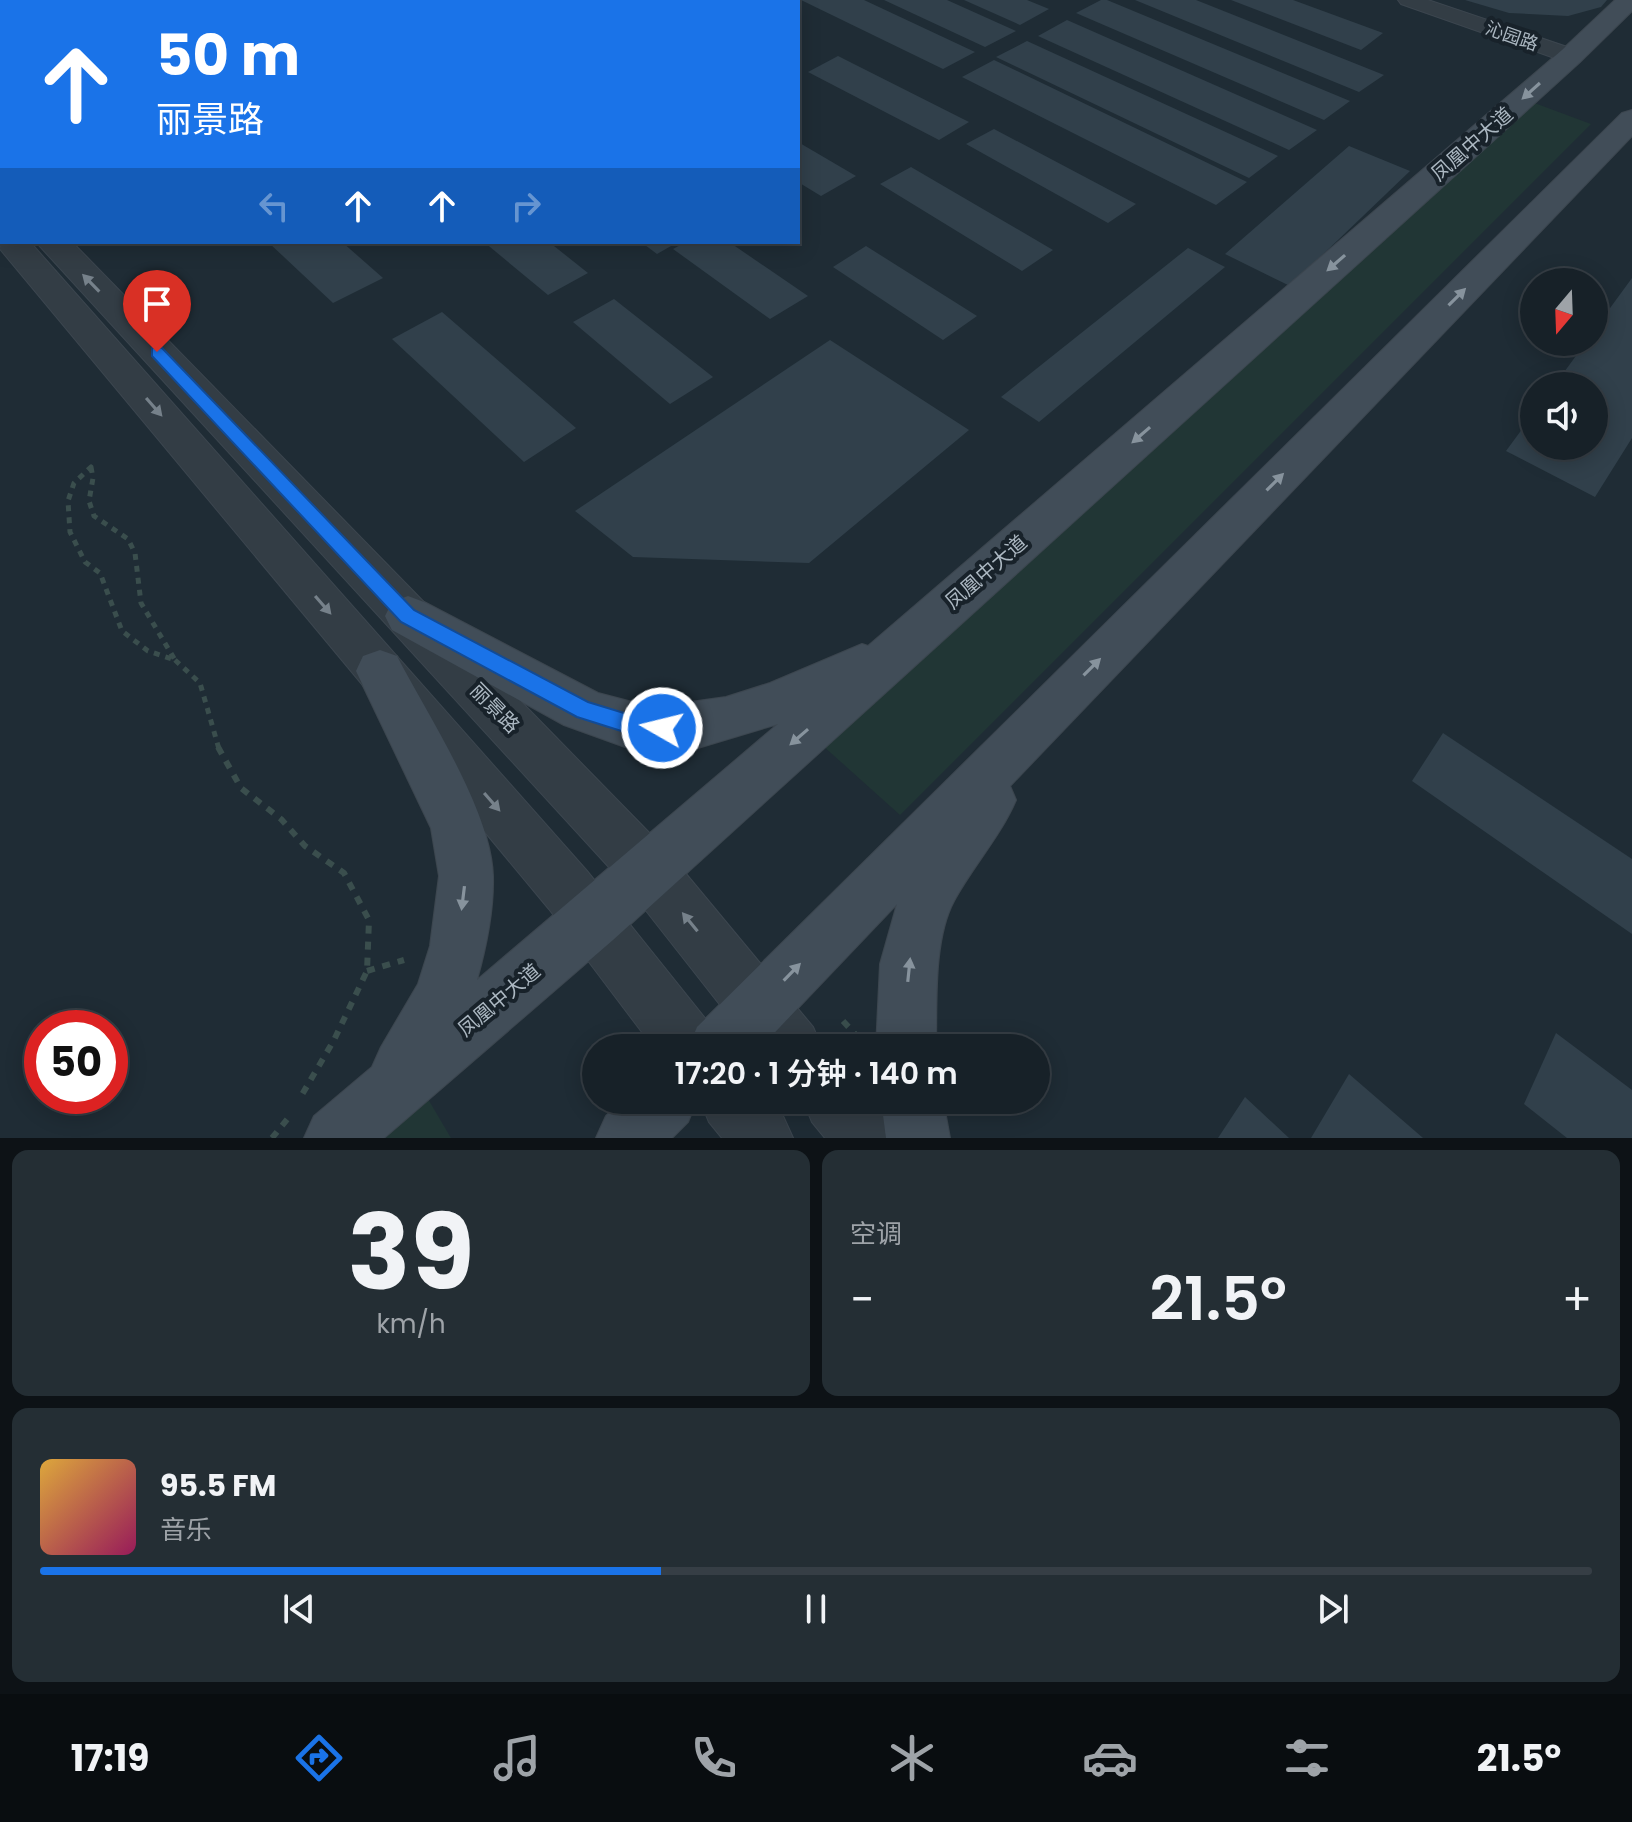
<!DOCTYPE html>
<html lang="zh">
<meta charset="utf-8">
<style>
body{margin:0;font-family:Poppins,"Noto Sans SC",sans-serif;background:#242e34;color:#f1f3f6;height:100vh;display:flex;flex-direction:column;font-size:30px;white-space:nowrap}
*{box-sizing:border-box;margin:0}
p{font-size:26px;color:#9ea3a8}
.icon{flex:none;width:44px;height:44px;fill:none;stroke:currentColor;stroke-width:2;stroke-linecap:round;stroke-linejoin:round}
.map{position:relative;height:1138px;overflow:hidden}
.panel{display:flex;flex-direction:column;gap:12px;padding:12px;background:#0d1216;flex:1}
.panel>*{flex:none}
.guide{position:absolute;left:0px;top:0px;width:800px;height:244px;box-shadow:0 4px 20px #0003,0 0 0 2px #363e45;background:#1a73e8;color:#fff;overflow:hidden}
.needle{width:52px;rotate:199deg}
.fabs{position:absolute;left:1520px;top:268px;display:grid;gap:16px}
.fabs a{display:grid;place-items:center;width:88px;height:88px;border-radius:50%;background:#172128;box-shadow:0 4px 20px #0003,0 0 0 2px #363e45;font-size:40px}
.speed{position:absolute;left:24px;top:1010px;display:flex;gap:16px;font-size:40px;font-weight:700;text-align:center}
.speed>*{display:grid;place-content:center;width:104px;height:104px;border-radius:50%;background:#172128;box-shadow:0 4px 20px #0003,0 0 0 2px #363e45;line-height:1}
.speed .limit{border:12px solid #d22;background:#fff;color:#111}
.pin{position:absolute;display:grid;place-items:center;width:68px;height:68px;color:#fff;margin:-82px -34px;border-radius:50% 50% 50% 0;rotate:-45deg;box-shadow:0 0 8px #0007}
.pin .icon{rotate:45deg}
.me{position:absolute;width:88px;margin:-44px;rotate:278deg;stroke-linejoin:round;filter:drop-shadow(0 0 6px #0008)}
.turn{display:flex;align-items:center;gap:28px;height:168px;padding:0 24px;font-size:36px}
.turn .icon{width:104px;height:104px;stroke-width:2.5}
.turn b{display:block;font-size:56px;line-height:68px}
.lanes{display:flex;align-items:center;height:76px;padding:0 24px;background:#0003;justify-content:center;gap:40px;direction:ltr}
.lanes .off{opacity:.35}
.big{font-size:60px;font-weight:600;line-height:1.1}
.panel .tile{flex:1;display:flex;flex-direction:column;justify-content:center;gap:12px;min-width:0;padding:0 28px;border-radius:16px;background:#242e34}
.panel .dial{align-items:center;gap:0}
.dial b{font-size:104px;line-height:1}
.song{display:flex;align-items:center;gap:24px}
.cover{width:96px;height:96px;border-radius:12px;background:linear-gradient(135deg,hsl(40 70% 55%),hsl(330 70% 35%))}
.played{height:8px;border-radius:4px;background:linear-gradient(90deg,#1a73e8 40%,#363e45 40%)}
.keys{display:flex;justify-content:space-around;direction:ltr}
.heat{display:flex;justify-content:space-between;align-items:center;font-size:44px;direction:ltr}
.panel .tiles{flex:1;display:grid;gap:12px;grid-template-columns:1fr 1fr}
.tile:last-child{grid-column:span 2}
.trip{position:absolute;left:582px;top:1034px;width:468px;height:80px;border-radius:40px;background:#172128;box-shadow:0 4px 20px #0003,0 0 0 2px #363e45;font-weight:600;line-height:80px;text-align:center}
.tab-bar{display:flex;height:128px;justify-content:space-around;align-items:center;background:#090d10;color:#9ea3a8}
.tab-bar .icon{width:56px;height:56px}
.tab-bar .active{color:#1a73e8}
.tab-bar b{font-size:36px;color:#f1f3f6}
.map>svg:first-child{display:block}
.green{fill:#213635}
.building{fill:#31404b}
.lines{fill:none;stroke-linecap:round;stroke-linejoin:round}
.minor-casing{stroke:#3c464f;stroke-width:2}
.tertiary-casing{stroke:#3c464f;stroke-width:2}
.secondary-casing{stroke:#3c464f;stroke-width:2}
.path-far1{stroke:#3a4e4d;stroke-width:5;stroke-dasharray:6 6;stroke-linecap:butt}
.path{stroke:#3a4e4d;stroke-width:6;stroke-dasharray:8 8;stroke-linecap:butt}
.minor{fill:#333d45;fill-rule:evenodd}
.tertiary{fill:#333d45;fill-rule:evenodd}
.secondary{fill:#414d58;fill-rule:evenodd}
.oneway{fill:#87939d}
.oneway2{fill:#76818a}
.route{fill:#1a73e8;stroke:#114b97;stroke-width:2}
.labels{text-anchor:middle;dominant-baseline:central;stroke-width:8;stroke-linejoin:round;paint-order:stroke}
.far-street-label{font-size:18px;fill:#acb8c2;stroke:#18222a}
.street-label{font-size:20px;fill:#acb8c2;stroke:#18222a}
</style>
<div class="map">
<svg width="1632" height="1138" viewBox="0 0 1632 1138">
<rect width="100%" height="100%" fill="#1f2c35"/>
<!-- green -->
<g class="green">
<polygon points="1529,101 1591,124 900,815 822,745"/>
<polygon points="428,1099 451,1138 384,1138"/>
</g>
<!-- building -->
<g class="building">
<polygon points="801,0 864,0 975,52 943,69"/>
<polygon points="884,0 947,0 1016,31 985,47"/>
<polygon points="964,0 1027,0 1049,9 1020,25"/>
<polygon points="1101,0 1107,0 1350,101 1324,120 1076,13"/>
<polygon points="1135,0 1196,0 1384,75 1359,92"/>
<polygon points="1231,0 1293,0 1383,33 1361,50"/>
<polygon points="1465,0 1607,0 1601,7 1568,16 1509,13"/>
<polygon points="1067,20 1317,130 1289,150 1038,36"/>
<polygon points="1027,41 1278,156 1249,178 996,57"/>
<polygon points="838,56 969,122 939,140 808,72"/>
<polygon points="994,60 1247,182 1216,205 962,77"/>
<polygon points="994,129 1136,204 1108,223 966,144"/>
<polygon points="798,142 856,176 821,196 798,182"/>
<polygon points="1349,146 1410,171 1290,286 1225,254"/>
<polygon points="911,167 1053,250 1022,271 880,184"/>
<polygon points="268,242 342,242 383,278 333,303"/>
<polygon points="484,242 549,242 588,273 548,295"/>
<polygon points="641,242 678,242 657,254"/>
<polygon points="686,242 729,242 808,296 770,319 673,249"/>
<polygon points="866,246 977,316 943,340 833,267"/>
<polygon points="1188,248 1225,267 1039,422 1001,397"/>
<polygon points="1632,278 1632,438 1595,497 1506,451 1534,413 1534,446 1594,446 1594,386 1554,386 1586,342 1594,342 1594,330"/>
<polygon points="614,299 713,377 670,404 573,322"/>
<polygon points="442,312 576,428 524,462 392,339"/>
<polygon points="830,340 969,430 809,563 633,557 575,511"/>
<polygon points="1443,733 1632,859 1632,934 1412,781"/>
<polygon points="1556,1033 1632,1090 1632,1138 1567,1138 1524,1104"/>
<polygon points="1349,1074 1423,1138 1311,1138"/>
<polygon points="1245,1097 1289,1138 1218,1138"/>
</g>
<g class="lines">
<defs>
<polygon id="minor" points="1398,0 1428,0 1579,51 1582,56 1579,61 1563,61 1401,4"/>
<g id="tertiary">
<rect x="0" y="178" width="2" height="20"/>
<polygon points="2,234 2,242 30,242 587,871 712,1027 721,1048 654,1048 549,909 0,249"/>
<polygon points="36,242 72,242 667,851 813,1027 822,1048 754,1048 629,889"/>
<polygon points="700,1100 771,1100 783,1116 793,1138 722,1138 709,1122"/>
<polygon points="803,1100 874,1100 886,1116 896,1138 825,1138 812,1122"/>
</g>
<g id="secondary">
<path d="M1615,0h17v11l-52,51 -967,878 -229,198h-80l10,-22 58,-49 9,-20 37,-63 12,-38 9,-70 -8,-48 -75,-157 7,-15 17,-6 17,6c31,60 94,154 96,220 1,35 -7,72 -16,104l301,-256 -80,24 -29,3 -44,-4 -61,-22 -172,-95 -7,-14 7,-14 16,-6 16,6 174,91 42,11 29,1 57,-8 44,-14 92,-39 6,2 694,-596z"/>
<path d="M1632,110v26l-622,650 6,14c-16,37 -43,66 -62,101 -21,39 -17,104 -18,147h-60l4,-84 17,-60 -137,144h-72l9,-21 925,-914z"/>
<polygon points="622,1100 697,1100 688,1122 672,1138 596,1138 606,1116"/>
<polygon points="881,1100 943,1100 950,1138 886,1138"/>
</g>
</defs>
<!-- minor casing -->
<use href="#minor" class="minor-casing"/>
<!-- tertiary casing -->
<use href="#tertiary" class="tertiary-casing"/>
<!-- secondary casing -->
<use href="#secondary" class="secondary-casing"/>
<!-- path-far1 -->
<g class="path-far1">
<polygon points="91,467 93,478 89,501 94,516 128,539 135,553 141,603 175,660 148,651 122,631 100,573 85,562 70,532 68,501 74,483"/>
<polyline points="175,660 200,683 219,749"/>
</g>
<!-- path -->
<g class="path">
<polyline points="218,747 241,788 281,819 305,846 344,873 369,920 367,971 334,1040 300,1098"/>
<polyline points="367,971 404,960"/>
<polyline points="843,1021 855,1034"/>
<polyline points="272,1138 289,1117"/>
</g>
<!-- minor -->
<use href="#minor" class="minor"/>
<!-- tertiary -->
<use href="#tertiary" class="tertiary"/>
<!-- secondary -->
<use href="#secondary" class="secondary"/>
</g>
<!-- one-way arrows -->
<defs><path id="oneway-solid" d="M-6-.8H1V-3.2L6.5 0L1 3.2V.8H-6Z" transform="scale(2)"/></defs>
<g class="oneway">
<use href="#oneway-solid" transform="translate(1531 91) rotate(138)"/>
<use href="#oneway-solid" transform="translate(1336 263) rotate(139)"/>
<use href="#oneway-solid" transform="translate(1457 297) rotate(-45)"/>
<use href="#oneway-solid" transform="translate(1141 435) rotate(139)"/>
<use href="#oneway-solid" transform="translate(1275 482) rotate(-45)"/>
<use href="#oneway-solid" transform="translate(1092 667) rotate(-45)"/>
<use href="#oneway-solid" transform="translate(799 737) rotate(139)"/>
<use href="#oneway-solid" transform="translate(463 898) rotate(97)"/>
<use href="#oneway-solid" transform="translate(909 970) rotate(-84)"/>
<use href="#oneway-solid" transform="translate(792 972) rotate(-46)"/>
</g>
<g class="oneway2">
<use href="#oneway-solid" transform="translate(91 283) rotate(-134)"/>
<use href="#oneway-solid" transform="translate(154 407) rotate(49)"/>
<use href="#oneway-solid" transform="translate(323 605) rotate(49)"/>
<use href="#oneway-solid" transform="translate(492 802) rotate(49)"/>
<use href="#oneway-solid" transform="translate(690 922) rotate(-129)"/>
</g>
<!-- route -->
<polygon class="route" points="157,347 162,348 414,610 588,702 637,717 669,721 672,728 669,735 662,737 637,736 577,717 401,622 152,356 152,348"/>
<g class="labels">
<!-- far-street labels -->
<g class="far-street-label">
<text transform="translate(1512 36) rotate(19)">沁园路</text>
</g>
<!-- street labels -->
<g class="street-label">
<text transform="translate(1472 144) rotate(-41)">凤凰中大道</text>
<text transform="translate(986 572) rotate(-41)">凤凰中大道</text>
<text transform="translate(495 708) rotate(46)">丽景路</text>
<text transform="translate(499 1000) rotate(-40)">凤凰中大道</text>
</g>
</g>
</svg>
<div class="fabs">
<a><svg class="needle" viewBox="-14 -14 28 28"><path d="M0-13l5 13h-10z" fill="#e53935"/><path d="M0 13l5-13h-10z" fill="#9ea3a8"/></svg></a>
<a><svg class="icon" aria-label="sound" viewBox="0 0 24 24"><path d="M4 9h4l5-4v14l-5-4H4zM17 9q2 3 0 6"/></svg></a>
</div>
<div class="speed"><div class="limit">50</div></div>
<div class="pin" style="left:157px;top:352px;background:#d93025"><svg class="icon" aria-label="arrive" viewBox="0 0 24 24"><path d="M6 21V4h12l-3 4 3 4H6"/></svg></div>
<svg class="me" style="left:662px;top:728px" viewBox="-20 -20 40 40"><circle r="17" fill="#1a73e8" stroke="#fff" stroke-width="3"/><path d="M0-11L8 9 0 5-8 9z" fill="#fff"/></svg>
<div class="trip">17:20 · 1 分钟 · 140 m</div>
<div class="guide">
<div class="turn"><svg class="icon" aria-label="ahead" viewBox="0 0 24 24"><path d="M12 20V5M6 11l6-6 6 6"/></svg><div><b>50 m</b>丽景路</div></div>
<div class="lanes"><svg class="icon off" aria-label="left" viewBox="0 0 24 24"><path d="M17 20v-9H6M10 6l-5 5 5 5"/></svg><svg class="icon" aria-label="ahead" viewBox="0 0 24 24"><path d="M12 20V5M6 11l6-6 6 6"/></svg><svg class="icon" aria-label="ahead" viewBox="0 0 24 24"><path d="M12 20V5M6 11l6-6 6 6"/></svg><svg class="icon off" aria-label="right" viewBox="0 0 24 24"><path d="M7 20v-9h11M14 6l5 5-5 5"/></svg></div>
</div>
</div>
<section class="panel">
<div class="tiles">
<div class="tile dial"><b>39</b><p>km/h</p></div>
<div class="tile"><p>空调</p>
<div class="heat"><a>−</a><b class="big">21.5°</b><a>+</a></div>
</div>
<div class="tile">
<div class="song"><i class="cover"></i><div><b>95.5 FM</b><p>音乐</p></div></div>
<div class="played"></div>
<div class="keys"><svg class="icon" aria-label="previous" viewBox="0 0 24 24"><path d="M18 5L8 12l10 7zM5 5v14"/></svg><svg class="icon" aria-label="pause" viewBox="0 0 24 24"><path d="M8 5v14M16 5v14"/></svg><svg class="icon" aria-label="next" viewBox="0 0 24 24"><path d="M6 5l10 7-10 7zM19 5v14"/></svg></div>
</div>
</div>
</section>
<nav class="tab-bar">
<b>17:19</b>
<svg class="icon active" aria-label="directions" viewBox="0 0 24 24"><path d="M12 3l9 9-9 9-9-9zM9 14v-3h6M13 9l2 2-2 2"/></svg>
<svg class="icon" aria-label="music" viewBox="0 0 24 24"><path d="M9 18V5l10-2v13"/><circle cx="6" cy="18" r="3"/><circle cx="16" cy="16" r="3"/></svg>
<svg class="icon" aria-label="phone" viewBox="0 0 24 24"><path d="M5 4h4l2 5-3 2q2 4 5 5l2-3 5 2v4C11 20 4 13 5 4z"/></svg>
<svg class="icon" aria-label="climate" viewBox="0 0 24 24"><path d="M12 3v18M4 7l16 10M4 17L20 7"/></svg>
<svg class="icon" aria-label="car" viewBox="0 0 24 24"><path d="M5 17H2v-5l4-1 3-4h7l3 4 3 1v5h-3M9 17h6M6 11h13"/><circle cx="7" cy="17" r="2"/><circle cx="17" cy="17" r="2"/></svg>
<svg class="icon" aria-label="filters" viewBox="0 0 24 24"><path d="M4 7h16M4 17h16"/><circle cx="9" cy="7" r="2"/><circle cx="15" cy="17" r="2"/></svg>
<b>21.5°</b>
</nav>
